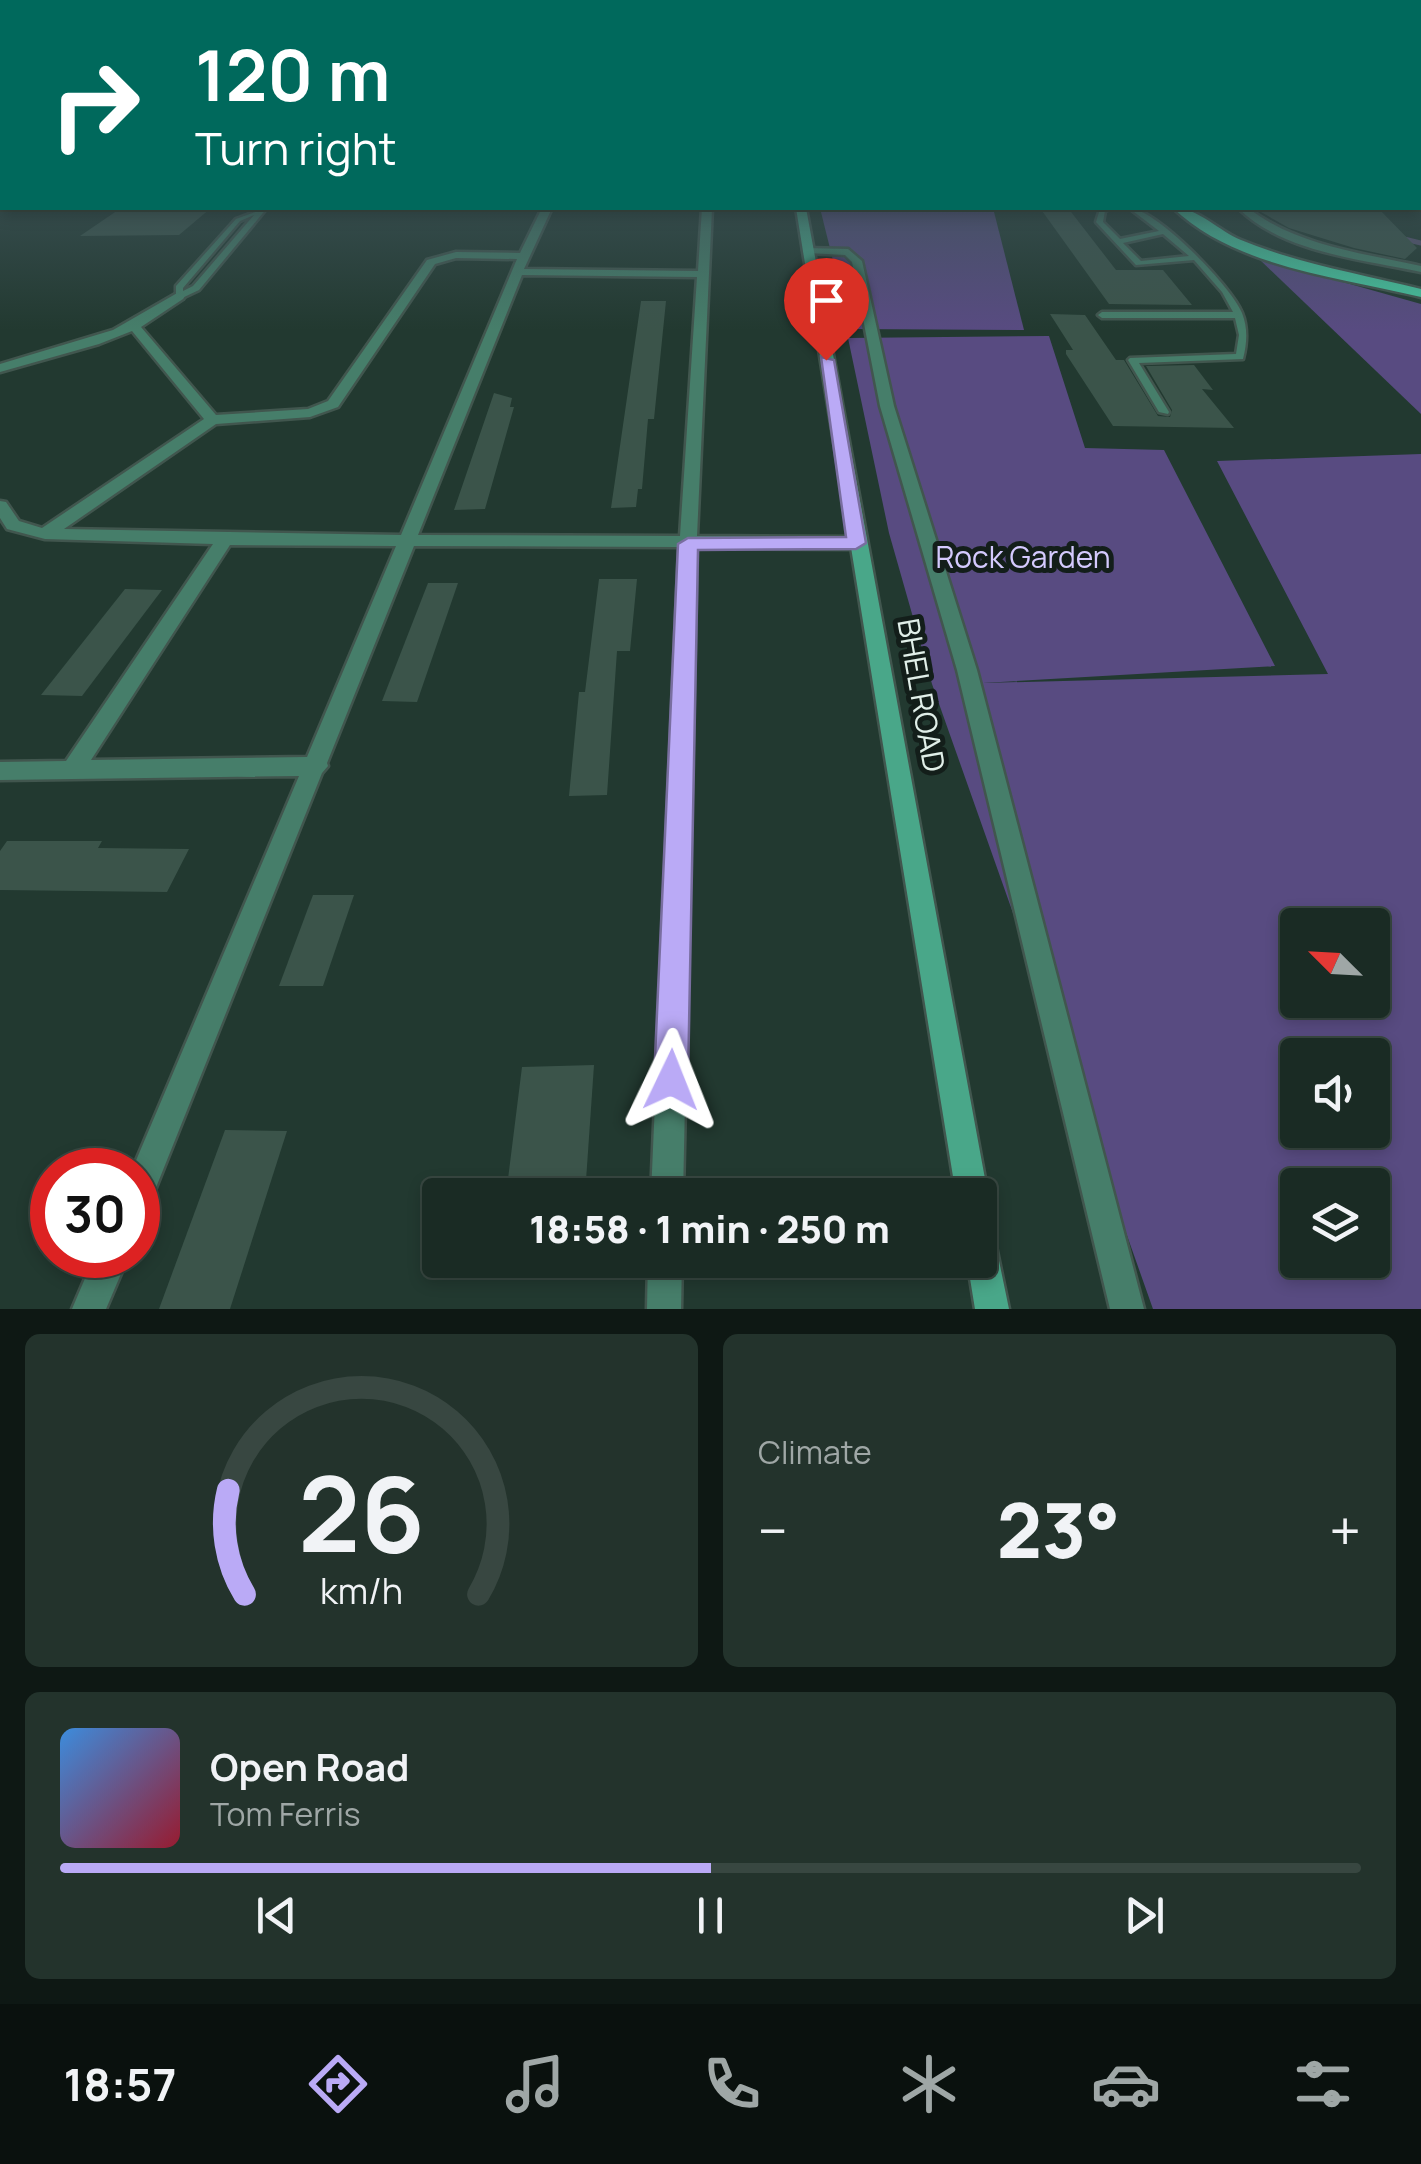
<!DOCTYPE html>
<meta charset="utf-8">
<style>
body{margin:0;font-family:Manrope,sans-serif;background:#23332c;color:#f1f3f6;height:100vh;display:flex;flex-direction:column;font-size:38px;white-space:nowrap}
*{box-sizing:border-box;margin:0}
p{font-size:32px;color:#9fa7a6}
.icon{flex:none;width:55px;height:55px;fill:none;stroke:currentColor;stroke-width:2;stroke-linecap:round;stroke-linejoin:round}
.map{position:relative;height:1309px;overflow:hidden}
.sheet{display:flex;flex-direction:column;gap:25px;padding:25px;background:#0e1814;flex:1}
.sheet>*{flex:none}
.hud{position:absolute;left:0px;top:0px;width:1422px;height:210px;box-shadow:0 5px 15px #0003,0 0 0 2px #384741;background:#00695c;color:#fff;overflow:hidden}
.needle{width:65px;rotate:294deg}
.tools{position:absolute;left:1280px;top:908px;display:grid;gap:20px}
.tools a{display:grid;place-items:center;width:110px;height:110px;border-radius:10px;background:#1a2b24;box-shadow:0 5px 15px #0003,0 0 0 2px #384741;font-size:50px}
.speed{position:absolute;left:30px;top:1148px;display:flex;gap:20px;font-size:50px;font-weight:700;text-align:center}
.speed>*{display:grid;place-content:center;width:130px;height:130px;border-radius:50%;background:#1a2b24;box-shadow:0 5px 15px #0003,0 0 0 2px #384741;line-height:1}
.speed .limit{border:15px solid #d22;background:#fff;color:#111}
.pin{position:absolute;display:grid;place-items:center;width:85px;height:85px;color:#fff;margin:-102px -42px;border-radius:50% 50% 50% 0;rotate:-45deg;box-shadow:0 0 10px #0007}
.pin .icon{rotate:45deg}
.me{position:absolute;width:110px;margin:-55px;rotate:2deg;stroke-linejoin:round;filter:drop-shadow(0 0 8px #0008)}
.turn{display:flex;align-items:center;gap:35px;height:210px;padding:0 30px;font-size:45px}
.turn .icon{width:130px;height:130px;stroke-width:2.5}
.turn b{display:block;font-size:70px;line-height:85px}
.big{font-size:75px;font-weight:800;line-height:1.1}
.sheet .widget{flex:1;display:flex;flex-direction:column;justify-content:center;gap:15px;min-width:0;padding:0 35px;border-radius:15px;background:#23332c}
.sheet .dial{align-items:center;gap:0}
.dial svg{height:260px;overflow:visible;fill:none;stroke:#384741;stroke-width:7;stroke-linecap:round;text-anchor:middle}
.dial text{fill:#f1f3f6;stroke:none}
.song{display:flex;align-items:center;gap:30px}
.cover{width:120px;height:120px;border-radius:15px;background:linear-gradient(135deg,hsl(210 70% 55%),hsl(350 70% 35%))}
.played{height:10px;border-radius:5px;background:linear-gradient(90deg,#baaaf6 50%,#384741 50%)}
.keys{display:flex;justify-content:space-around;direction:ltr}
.heat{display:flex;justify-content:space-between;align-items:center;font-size:55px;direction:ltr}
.sheet .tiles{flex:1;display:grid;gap:25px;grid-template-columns:1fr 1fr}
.widget:last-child{grid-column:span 2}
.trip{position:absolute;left:422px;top:1178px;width:575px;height:100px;border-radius:10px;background:#1a2b24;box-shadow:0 5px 15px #0003,0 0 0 2px #384741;font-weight:800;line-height:100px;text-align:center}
.tab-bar{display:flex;height:160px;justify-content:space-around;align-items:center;background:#0a110e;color:#9fa7a6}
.tab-bar .icon{width:70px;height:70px}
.tab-bar .current{color:#baaaf6}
.tab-bar b{font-size:45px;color:#f1f3f6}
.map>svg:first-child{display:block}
.green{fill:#584b81;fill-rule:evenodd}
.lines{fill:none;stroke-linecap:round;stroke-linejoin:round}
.stream{stroke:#5b5374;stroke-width:5}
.building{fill:#3b544a}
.lane-casing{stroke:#41564e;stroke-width:5}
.street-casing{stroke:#41564e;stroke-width:5}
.secondary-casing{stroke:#41564e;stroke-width:5}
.primary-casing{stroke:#41564e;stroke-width:5}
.lane{fill:#467e6a;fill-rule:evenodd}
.street{fill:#467e6a;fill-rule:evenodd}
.secondary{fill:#49a789;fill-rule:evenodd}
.primary{fill:#47c7a0;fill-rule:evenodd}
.route{fill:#baaaf6;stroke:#796ea0;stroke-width:2.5}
.labels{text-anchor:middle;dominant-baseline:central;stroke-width:10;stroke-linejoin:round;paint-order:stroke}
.park-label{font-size:30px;fill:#d4cafe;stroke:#131e1a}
.street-label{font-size:30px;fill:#e1efe9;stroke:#131e1a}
</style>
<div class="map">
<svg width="1421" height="1309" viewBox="0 0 1421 1309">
<rect width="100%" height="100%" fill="#223930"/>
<!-- green -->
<g class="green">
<polygon points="820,208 993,208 1024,330 850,329"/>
<polygon points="1258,258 1421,304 1421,414"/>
<path d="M1049,336l36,112 79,2 111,216 -292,17 345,-9 -111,-213 204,-7v855h-268l-221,-625 -43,-151 -41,-195zM1298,925h74v75h-74zM1298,1055h74v75h-74zM1298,1185h74v75h-74z"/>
</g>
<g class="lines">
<!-- stream -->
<polyline class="stream" points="1400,238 1421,243"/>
</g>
<!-- building -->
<g class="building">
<polygon points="121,208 211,208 179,235 80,236"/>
<polygon points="1040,208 1068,208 1116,270 1163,270 1192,305 1109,304"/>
<polygon points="1254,208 1378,208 1417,248 1405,259 1354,248 1289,228"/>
<polygon points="641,301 666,301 654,419 648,419 642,489 638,489 636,507 611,508"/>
<polygon points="1050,314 1085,315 1116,360 1124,360 1158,416 1170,417 1172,410 1146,366 1194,365 1213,390 1202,389 1234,428 1113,426 1066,354 1066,350 1073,350"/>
<polygon points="494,393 512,398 510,407 514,407 485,509 454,510"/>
<polygon points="599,579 637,579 630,651 617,651 607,795 569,796 579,692 585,692"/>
<polygon points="428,583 458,583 417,702 382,701"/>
<polygon points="125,589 162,590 82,696 41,695"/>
<polygon points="7,841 102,841 98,848 189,849 167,892 0,890 0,851"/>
<polygon points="313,895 354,895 323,986 279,986"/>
<polygon points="594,1065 585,1195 506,1195 522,1067"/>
<polygon points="225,1130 287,1131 230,1309 159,1309"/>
</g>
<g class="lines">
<defs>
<g id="lane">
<path d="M261,208h6l-68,82 -17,8h-6v-12l60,-67 22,-8zM254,215l-61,71 -10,5v-3l57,-67z"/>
<path d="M1113,208l-8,3 -2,11 17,17 39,-8 -30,-23c26,0 102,78 113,105 6,15 5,30 1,46l-104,4 30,49 -1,2 -9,-2 -31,-52 2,-2 106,-4 3,-19 -4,-17h-133l-4,-3 4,-3h131l-11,-20 -28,-32 -58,5 -40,-43 4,-13zM1163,234l26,22 -48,5 -18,-18z"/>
</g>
<g id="street">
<rect x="1420" y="178" width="1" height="7"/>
<rect x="1420" y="195" width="1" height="6"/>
<path d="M542,208h10l-28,61 174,2 4,-63h10l-15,328 159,1 9,6 -9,6 -159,-1 -14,647h-32l28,-648 -265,-1 -87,217 1,3 -6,7 -173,432 -11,5v-40h-6l167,-394 -299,4v-18l66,-1 147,-217 -168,-5 -38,-10 -7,-11v-17l6,1 13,19 23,7 162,-109 -72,-88 -33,13 -99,28v-8l113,-34 66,-38 6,4 -2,3 -42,28 75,88 92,-6 20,-8 99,-141 29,-8 64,1zM456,258l61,1 -116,276 -337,-6 152,-105 94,-7 28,-10 97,-143zM522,275l175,2 -17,259 -262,-1zM230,545l166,1 -89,211 -216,3z"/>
<path d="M1238,208h10c49,38 114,45 173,58v6c-60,-13 -137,-19 -183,-64z"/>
<polygon points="804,248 848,249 862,261 894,406 977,670 1144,1309 1110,1309 957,670 880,406 852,262 845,255 808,253 803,250"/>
<polygon points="95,1255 129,1255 106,1309 72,1309"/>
<polygon points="648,1260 682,1260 681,1309 647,1309"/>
</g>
<g id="secondary">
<rect x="1420" y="172" width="1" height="6"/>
<polygon points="796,208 806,208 988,1195 980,1208 980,1195 956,1195"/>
<polygon points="980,1222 992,1227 1009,1309 975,1309 967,1260 980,1260"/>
</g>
<path id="primary" d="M1173,208c23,-2 46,23 68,32 58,24 120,34 180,49v8c-81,-20 -185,-29 -248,-89z"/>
</defs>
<!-- lane casing -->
<use href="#lane" class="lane-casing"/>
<!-- street casing -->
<use href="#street" class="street-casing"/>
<!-- secondary casing -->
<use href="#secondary" class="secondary-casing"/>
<!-- primary casing -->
<use href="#primary" class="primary-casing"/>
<!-- lane -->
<use href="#lane" class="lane"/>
<!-- street -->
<use href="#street" class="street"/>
<!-- secondary -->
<use href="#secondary" class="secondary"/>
<!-- primary -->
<use href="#primary" class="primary"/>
</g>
<!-- sky -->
<linearGradient id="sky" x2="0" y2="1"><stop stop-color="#131f1a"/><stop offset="0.45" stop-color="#3e5459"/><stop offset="1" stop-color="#3e5459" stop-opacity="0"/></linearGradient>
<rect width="1421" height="330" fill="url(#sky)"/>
<!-- route -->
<polygon class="route" points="821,357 834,360 866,543 856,549 698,550 688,1080 683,1092 671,1097 659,1092 654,1080 678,544 688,538 846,537"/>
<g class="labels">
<!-- park labels -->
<g class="park-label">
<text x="1023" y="556">Rock Garden</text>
</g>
<!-- street labels -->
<g class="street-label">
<text transform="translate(922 695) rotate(80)">BHEL ROAD</text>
</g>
</g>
</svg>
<div class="tools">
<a><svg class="needle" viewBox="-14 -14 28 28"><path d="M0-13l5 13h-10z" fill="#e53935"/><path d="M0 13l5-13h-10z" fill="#9fa7a6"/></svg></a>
<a><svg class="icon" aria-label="sound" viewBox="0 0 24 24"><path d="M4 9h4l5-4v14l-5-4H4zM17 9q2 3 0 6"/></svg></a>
<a><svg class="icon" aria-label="layers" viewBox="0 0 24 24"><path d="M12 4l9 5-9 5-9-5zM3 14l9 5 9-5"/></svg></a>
</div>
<div class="speed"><div class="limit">30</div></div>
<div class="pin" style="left:826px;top:360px;background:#d93025"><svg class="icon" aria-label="arrive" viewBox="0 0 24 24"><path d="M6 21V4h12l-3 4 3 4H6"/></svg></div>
<svg class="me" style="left:671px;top:1080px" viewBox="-20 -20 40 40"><path d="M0-17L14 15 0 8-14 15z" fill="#baaaf6" stroke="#fff" stroke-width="4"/></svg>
<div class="trip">18:58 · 1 min · 250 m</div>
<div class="hud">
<div class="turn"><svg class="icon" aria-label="right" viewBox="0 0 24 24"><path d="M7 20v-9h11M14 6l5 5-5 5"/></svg><div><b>120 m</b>Turn right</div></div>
</div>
</div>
<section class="sheet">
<div class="tiles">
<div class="widget dial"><svg viewBox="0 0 100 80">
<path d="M14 69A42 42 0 1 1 86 69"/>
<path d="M14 69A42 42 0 0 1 9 37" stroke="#baaaf6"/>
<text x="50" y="56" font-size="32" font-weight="700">26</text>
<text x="50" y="72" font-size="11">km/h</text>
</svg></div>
<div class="widget"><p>Climate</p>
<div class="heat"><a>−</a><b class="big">23°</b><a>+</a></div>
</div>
<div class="widget">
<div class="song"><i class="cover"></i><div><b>Open Road</b><p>Tom Ferris</p></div></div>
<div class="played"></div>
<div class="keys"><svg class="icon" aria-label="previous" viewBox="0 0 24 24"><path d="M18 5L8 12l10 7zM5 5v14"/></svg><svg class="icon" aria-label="pause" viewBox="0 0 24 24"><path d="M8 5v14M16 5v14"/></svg><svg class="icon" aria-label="next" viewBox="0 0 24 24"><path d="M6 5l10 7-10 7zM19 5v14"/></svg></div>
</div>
</div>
</section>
<nav class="tab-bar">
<b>18:57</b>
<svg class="icon current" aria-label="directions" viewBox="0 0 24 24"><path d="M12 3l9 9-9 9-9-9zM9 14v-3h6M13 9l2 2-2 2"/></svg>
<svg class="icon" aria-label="music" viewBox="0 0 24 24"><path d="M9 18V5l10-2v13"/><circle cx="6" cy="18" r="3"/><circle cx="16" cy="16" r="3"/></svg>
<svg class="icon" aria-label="phone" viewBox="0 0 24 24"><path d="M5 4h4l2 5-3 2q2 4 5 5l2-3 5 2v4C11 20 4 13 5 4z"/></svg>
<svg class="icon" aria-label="climate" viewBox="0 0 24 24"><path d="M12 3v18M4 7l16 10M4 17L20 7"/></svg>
<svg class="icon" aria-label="car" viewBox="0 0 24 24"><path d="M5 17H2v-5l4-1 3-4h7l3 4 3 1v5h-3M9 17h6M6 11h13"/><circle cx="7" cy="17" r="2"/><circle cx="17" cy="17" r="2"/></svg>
<svg class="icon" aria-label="filters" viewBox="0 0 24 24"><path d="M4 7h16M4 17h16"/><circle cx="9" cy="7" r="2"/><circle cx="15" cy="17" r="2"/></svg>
</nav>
